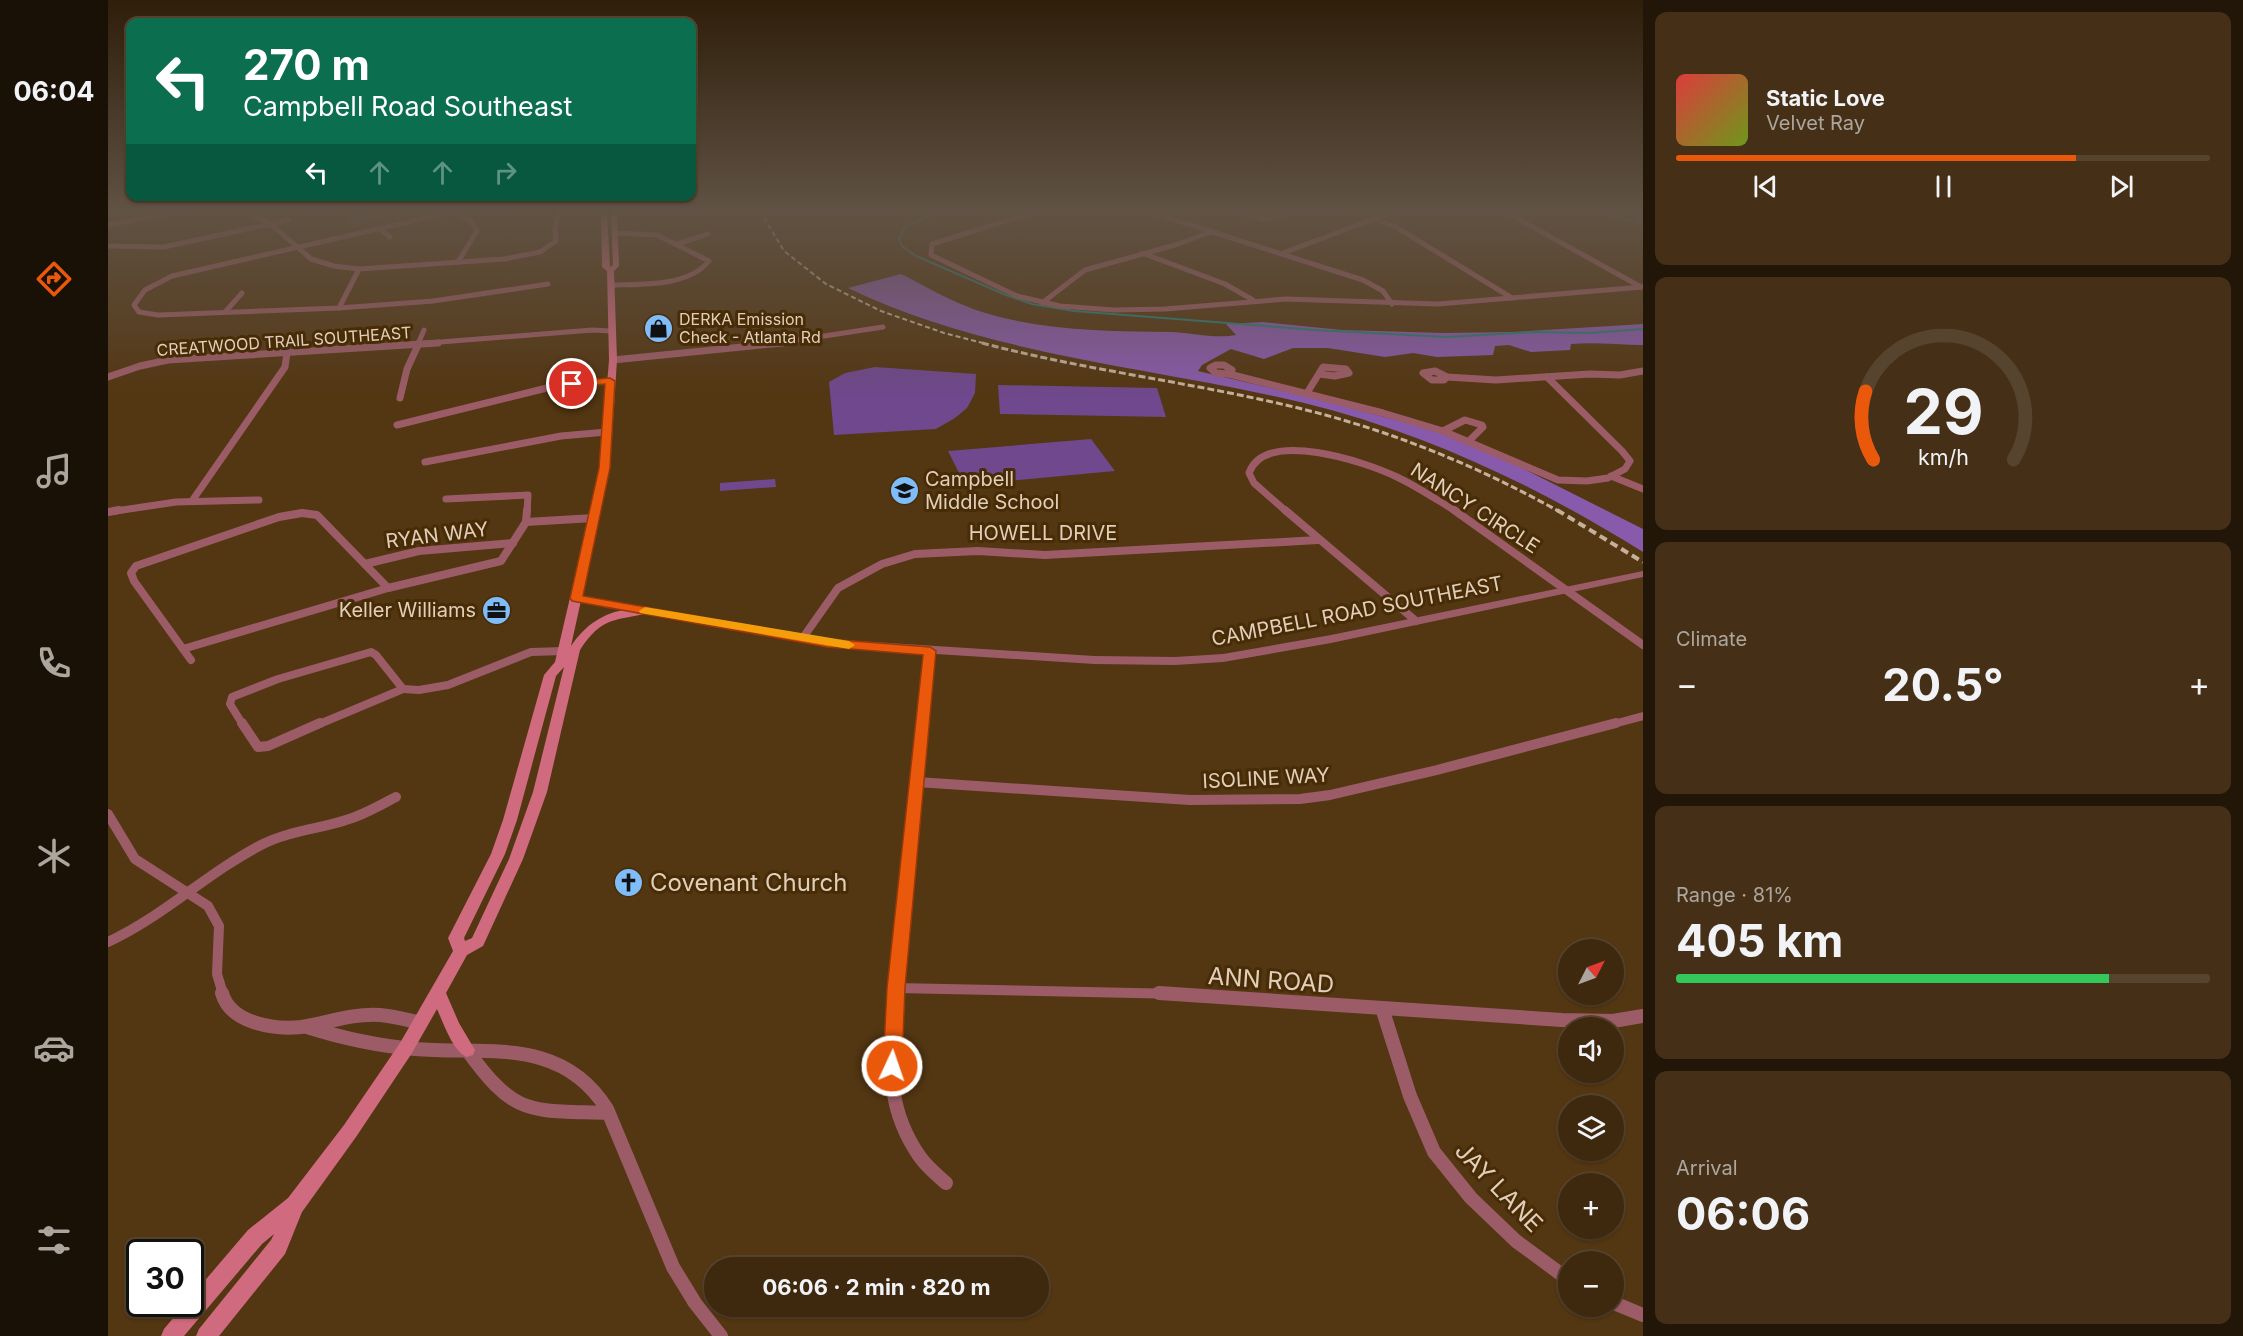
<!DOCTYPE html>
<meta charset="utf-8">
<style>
body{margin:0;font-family:Inter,sans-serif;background:#453017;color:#f1f3f6;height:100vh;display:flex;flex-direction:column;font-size:22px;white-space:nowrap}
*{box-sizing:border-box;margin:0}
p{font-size:20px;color:#ada69e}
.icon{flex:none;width:33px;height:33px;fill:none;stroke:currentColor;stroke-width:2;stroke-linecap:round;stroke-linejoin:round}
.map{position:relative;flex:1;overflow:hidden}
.panel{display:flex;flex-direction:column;gap:12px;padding:12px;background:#221608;width:600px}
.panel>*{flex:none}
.hud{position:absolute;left:18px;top:18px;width:570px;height:183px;border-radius:12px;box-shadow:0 2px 4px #0004,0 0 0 2px #57442e;background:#0b6e4f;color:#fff;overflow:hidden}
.needle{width:39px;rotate:48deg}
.controls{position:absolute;left:1450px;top:939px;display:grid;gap:12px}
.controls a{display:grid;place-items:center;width:66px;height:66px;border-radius:50%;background:#3e280e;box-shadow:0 2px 4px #0004,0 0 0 2px #57442e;font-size:30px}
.speed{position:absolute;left:18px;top:1239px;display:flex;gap:12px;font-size:30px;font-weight:700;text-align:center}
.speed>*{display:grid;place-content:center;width:78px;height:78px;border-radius:50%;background:#3e280e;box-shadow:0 2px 4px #0004,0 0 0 2px #57442e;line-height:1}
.speed .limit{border:3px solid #111;border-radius:9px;background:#fff;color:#111}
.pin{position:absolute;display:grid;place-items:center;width:51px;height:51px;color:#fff;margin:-26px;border:3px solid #fff;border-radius:50%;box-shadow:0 2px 6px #0007}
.me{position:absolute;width:66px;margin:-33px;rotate:3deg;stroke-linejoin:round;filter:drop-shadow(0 0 4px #0008)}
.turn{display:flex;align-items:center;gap:21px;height:126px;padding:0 18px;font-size:27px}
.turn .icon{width:78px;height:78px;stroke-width:2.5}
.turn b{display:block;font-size:42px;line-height:51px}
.lanes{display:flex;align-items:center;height:57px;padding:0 18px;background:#0003;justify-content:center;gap:30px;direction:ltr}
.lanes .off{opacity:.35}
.big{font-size:45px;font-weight:700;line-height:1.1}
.panel .card{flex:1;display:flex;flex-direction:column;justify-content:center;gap:9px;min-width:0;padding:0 21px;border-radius:12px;background:#453017}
.panel .dial{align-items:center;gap:0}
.dial svg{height:156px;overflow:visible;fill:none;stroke:#57442e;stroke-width:7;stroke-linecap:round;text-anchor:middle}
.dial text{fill:#f1f3f6;stroke:none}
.song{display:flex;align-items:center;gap:18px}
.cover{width:72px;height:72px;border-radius:9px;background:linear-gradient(135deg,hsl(0 70% 55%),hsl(80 70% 35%))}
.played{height:6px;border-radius:3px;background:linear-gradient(90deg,#ea580c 75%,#57442e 75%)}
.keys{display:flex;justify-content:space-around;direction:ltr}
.heat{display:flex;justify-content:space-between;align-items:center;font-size:33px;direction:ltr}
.charge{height:9px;border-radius:4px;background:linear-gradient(90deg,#34c759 81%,#57442e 0)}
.trip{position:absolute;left:596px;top:1257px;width:345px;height:60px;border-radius:30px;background:#3e280e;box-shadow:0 2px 4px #0004,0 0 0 2px #57442e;font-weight:700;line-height:60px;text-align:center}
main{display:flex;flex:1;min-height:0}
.tabs{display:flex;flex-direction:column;width:108px;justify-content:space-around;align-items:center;background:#191006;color:#ada69e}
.tabs .icon{width:42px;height:42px}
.tabs .active{color:#ea580c}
.tabs b{font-size:27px;color:#f1f3f6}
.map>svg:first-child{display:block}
.green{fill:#6f488d}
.forest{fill:#885aab}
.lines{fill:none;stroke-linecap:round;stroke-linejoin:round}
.stream{stroke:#297b76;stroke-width:2}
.minor-far4{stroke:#9c5c67;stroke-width:5}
.minor-far3{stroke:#9c5c67;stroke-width:7}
.minor-far2{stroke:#9c5c67;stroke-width:8}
.minor-far1{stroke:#9c5c67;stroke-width:10}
.minor{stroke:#9c5c67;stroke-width:14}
.tertiary{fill:#9c5c67;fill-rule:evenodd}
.secondary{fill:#d06a7e;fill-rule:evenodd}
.rail-far2{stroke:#c5b19a;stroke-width:2;stroke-dasharray:5 3;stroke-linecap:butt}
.rail-far1{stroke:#c5b19a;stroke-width:3;stroke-dasharray:7 3;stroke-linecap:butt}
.rail{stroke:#c5b19a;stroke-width:4;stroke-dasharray:8 4.5;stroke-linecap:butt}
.route{fill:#ea580c;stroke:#983908;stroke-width:1.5}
.slow{fill:#f59e0b}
.labels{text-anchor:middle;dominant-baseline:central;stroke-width:6;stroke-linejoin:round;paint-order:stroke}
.far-poi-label{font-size:16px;fill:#e1cfbc;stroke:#482c06;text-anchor:start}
.far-street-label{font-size:16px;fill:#e1cfbc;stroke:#482c06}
.poi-label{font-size:20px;fill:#e1cfbc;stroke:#482c06;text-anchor:start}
.street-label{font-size:20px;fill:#e1cfbc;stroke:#482c06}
.near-poi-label{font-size:24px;fill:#e1cfbc;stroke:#482c06;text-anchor:start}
.near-street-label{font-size:24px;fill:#e1cfbc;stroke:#482c06}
</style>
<main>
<nav class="tabs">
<b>06:04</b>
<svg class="icon active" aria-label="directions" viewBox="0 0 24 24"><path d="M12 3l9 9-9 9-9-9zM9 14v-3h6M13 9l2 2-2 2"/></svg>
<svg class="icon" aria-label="music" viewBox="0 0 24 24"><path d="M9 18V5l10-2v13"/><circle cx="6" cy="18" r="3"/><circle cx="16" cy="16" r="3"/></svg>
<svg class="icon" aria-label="phone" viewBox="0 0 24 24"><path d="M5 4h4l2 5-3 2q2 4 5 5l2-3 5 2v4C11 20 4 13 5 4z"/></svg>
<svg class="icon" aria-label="climate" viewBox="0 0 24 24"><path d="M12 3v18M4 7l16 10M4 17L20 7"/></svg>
<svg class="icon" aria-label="car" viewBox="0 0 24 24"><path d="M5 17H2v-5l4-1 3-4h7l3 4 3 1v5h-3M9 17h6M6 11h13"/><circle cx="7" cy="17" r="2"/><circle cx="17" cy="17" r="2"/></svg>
<svg class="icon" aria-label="filters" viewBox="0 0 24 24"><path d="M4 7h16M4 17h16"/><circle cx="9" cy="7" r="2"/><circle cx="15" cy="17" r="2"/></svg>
</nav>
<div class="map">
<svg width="1535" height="1336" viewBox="0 0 1535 1336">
<rect width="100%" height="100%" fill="#533612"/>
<!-- green -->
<g class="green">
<polygon points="227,211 300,211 240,225 242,220"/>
<polygon points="767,367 868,374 867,393 859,408 847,418 828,429 726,435 721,382 737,373"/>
<polygon points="890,385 1049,388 1058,417 892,414"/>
<polygon points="983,439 1007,471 857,485 840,451"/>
<polygon points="667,479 668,487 612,491 612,483"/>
</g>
<!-- forest -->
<path class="forest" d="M793,274c24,12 49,27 75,36 62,21 131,21 196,22 21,1 44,7 64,3l-10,-11 37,-2 79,8 102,3 68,-1 131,-8v21c-24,0 -48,-3 -72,-1l-1,6 -39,2 -22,-7 -14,1 -2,9 -56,2 -24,-4 -28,4 -57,-9h-35l-29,11 -33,-10 -29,16 -4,6 111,26 121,32 82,34 131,66v23c-106,-66 -217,-119 -339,-149 -153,-37 -312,-46 -456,-115z"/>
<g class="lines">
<!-- stream -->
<g class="stream">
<polyline points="832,211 797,227 791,240 795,247 808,256 898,295 924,304 966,311 1207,330 1338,337 1426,332 1482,333 1535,329"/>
<polyline points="1488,211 1535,224"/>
</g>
<!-- minor-far4 -->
<g class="minor-far4">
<polyline points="136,211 163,224 203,259 226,266 251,269 396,259 432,252 448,241 447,228 451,211"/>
<polyline points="348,211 64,276 37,290 26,305 31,312 50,315 231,308 325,301 440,284"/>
<polyline points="537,211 537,213 591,211"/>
<polyline points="930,211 824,244 823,255 909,296 952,306 1006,310 1057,309 1178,299 1330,304 1535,287"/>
<polyline points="1039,211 1255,280 1275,291 1284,304"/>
<polyline points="1127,211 1156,219 1194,211"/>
<polyline points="1396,211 1533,287"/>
<polyline points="1522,211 1535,220"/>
<polyline points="345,212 363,221 369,231 350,262"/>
<polyline points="1266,219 1288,227 1404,298"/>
<polyline points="0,225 72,211"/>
<polyline points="271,228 282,237"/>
<polyline points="569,244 600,234"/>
<polyline points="0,246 56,247 181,220"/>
<polyline points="1034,253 1117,284 1145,300"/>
<polyline points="1175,253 1287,211"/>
<path d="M503,285c30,-1 77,2 98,-24l-52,-26 -43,-2"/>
<polyline points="934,303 977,270 1067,245 1103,232"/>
<polyline points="231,308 251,269"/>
<polyline points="118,311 134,293"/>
<polyline points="307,344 484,330 503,331"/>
<polyline points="310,344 316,330"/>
<polyline points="664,344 775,327"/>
</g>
<!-- minor-far3 -->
<g class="minor-far3">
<polyline points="505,360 674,343"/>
<polygon points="1108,365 1116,365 1124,370 1121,374 1108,373 1102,368"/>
<polygon points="1327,371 1339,377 1336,380 1324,380 1315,373"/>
<polyline points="1121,374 1275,413 1335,431 1450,480 1479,481 1500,478 1517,469 1522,461 1514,451 1439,377"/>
<polyline points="0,377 32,366 60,360 330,343"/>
<polyline points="1339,377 1388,380 1482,374 1512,375 1535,371"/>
<polyline points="1199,393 1215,367 1238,369 1241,373 1227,376 1211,374"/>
<polyline points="292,398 299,369 311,343"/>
<polyline points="289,425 451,385 502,381"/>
<polyline points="1335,431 1357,420 1374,425 1375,427 1362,440"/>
<polyline points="317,462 453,436 499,432"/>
<polyline points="1503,476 1535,489"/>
<polyline points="338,499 420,495 419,512"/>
<polyline points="84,501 177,367 179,353"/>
<polyline points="1,512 68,502 151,500"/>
<path d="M1179,512l-33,-29 -5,-10c16,-45 117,-11 148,4 21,10 40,23 60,35"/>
</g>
<!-- minor-far2 -->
<g class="minor-far2">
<polyline points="1177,510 1308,621"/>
<polyline points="1346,510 1535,645"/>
<polyline points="0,512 11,510"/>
<polyline points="418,522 486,518"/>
<polyline points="257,564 311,551 405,543"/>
<polyline points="694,639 730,588 774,564 807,554 870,551 937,555 1210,540"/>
<polyline points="75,649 26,581 23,573 28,566 171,517 194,513 209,515 280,588"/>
<polyline points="83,660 75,649 280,588 393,561 418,522 419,510"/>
<polyline points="295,689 311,690 340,685 423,652 456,651"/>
<polyline points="135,725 122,704 124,697 170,679 263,652 268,655 295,689 209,725"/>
<polyline points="815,725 822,651"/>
<polyline points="1502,725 1535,716"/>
</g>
<!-- minor-far1 -->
<g class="minor-far1">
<polyline points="134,723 150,747 160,746 212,723"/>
<polyline points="809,782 1082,800 1192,799 1222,795 1329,770 1508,723"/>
<polyline points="0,814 27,859 100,906 111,926 109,974 115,994"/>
<path d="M0,942c56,-26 100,-70 155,-98 26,-13 56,-15 83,-24 18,-5 34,-15 50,-23"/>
<polyline points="788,988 1073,994"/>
<polyline points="788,994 815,723"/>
</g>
<!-- minor -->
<g class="minor">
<path d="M114,993c8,30 52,37 79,34 26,-4 52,-14 79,-12 13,1 28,5 41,8"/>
<path d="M788,993c-3,63 -15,108 24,164 7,10 17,18 26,26"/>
<polyline points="1051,993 1454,1020 1505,1021 1535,1016"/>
<polyline points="1274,1008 1302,1096 1326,1152 1363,1198 1408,1241 1461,1280"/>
<path d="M199,1027c35,11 71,19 108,22 72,6 146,-13 192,60l66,158 22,36 26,33"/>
<path d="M359,1050c49,68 63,60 141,63"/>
<polyline points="1506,1303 1535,1315"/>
</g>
<!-- tertiary -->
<polygon class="tertiary" points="1535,571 1535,577 1223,643 1115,662 1067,665 986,664 719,647 468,601 462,598 468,595 719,639 986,656 1067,657 1115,654 1223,635"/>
<!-- secondary -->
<path class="secondary" d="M493,211h6l3,56 3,-2 -2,-54h6l2,55 -5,5 3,89 -7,109 -39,177c14,-21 32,-33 57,-37 8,-1 17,-3 23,2l-2,2c-34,8 -47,3 -69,37l-33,142 -24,67 -40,87 -16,9 -21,38 13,30 16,27 -2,5 -6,2c-14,-5 -24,-35 -30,-48l-25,44 -56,84 -54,75 -17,42 -66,82h-23l3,-7 72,-89 3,-6 -12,10 -78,92h-23l3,-7 21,-25h5v-6l58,-68 40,-32 56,-73 56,-82 53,-92 -5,-13 43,-84 12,-34 41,-145 11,-13 45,-193 9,-109 -2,-89 -5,-4zM456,667l-31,125 -24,67 -37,79 -7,3 -1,-3 41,-84 12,-34 39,-144z"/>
<!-- rail-far2 -->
<polyline class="rail-far2" points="652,211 676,251 718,284 773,311 836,333 879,344"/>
<!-- rail-far1 -->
<path class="rail-far1" d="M874,343c102,27 208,39 312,64 93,22 182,58 266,105"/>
<!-- rail -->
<polyline class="rail" points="1449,510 1535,562"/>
</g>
<!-- sky -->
<linearGradient id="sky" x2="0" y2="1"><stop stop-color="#2e1e0a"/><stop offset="0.53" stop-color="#605244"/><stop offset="1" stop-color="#605244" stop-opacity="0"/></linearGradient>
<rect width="1535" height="398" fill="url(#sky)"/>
<!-- route -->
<polygon class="route" points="502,378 507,381 502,468 475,596 719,639 822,647 828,651 797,988 794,1066 791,1072 784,1075 777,1072 775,1066 779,988 815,655 719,647 464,601 462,598 491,468 497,384 464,387 459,384 464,381"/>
<!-- slow -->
<polygon class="slow" points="537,607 741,641 747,645 741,649 532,613 531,611"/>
<!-- icons -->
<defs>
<symbol id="shop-disc" viewBox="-11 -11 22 22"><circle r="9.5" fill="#7fbdfa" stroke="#482c06"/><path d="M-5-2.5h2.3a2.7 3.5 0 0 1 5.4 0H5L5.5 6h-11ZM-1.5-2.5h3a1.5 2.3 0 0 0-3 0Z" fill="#111"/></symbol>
<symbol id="school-disc" viewBox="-11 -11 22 22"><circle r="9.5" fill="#7fbdfa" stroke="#482c06"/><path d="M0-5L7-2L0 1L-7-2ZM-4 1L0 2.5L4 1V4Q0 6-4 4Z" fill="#111"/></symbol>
<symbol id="office-disc" viewBox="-11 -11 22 22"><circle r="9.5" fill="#7fbdfa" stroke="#482c06"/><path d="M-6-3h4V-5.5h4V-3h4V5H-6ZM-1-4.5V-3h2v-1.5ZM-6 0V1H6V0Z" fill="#111"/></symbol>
<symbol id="church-disc" viewBox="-11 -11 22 22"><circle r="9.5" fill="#7fbdfa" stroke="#482c06"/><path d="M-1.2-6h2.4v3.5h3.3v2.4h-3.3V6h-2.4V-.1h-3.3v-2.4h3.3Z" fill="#111"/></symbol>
</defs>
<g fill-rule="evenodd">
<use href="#shop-disc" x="534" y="312" width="33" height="33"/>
<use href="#school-disc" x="780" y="474" width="33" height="33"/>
<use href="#office-disc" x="372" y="594" width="33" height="33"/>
<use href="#church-disc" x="504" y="866" width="33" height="33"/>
</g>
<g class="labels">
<!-- far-poi labels -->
<g class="far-poi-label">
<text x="571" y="319">DERKA Emission<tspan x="571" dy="18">Check - Atlanta Rd</tspan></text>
</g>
<!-- far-street labels -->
<g class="far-street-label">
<text transform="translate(176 341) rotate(-4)">CREATWOOD TRAIL SOUTHEAST</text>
</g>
<!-- poi labels -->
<g class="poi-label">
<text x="817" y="479">Campbell<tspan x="817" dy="23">Middle School</tspan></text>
<text x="368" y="610" text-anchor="end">Keller Williams</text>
</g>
<!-- street labels -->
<g class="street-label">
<text transform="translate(1367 508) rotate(33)">NANCY CIRCLE</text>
<text x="935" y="533">HOWELL DRIVE</text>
<text transform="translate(329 535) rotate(-7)">RYAN WAY</text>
<text transform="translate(1249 611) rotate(-11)">CAMPBELL ROAD SOUTHEAST</text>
<text transform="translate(1158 778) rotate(-3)">ISOLINE WAY</text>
</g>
<!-- near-poi labels -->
<g class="near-poi-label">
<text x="542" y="882">Covenant Church</text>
</g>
<!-- near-street labels -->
<g class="near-street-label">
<text transform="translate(1163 980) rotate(4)">ANN ROAD</text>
<text transform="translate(1391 1187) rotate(46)">JAY LANE</text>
</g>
</g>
</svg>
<div class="controls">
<a><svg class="needle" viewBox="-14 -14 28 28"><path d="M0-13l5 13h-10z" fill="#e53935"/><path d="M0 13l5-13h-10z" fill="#ada69e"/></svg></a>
<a><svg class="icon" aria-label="sound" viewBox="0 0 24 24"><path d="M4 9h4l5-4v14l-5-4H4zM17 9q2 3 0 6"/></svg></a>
<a><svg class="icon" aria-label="layers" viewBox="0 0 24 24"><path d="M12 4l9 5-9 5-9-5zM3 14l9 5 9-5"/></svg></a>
<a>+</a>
<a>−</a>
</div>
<div class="speed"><div class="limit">30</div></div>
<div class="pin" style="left:464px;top:384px;background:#d93025"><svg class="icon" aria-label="arrive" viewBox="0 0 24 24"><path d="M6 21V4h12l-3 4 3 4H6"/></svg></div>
<svg class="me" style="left:784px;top:1066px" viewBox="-20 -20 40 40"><circle r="17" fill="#ea580c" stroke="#fff" stroke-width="3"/><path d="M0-11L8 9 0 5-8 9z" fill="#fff"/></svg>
<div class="trip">06:06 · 2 min · 820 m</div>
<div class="hud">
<div class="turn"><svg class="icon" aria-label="left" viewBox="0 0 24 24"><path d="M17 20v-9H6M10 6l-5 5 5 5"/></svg><div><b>270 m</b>Campbell Road Southeast</div></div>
<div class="lanes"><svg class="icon" aria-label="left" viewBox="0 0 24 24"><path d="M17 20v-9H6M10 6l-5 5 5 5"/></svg><svg class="icon off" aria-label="ahead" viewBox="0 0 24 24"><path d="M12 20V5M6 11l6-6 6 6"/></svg><svg class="icon off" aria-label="ahead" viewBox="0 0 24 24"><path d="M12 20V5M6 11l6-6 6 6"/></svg><svg class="icon off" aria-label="right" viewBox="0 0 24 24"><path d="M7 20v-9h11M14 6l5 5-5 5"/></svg></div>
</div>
</div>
<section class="panel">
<div class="card">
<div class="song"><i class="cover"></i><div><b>Static Love</b><p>Velvet Ray</p></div></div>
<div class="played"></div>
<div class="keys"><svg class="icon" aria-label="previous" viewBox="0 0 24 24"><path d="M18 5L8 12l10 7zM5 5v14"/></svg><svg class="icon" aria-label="pause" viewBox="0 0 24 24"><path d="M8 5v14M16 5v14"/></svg><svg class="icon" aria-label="next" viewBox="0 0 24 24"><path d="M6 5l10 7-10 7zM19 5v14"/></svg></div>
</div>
<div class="card dial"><svg viewBox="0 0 100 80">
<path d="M14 69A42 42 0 1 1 86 69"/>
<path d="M14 69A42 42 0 0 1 10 34" stroke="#ea580c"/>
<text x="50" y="56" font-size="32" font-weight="700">29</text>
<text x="50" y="72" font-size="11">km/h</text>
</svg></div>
<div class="card"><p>Climate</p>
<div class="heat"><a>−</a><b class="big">20.5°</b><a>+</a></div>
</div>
<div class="card"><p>Range · 81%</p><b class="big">405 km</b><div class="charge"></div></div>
<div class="card"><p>Arrival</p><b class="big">06:06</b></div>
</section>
</main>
